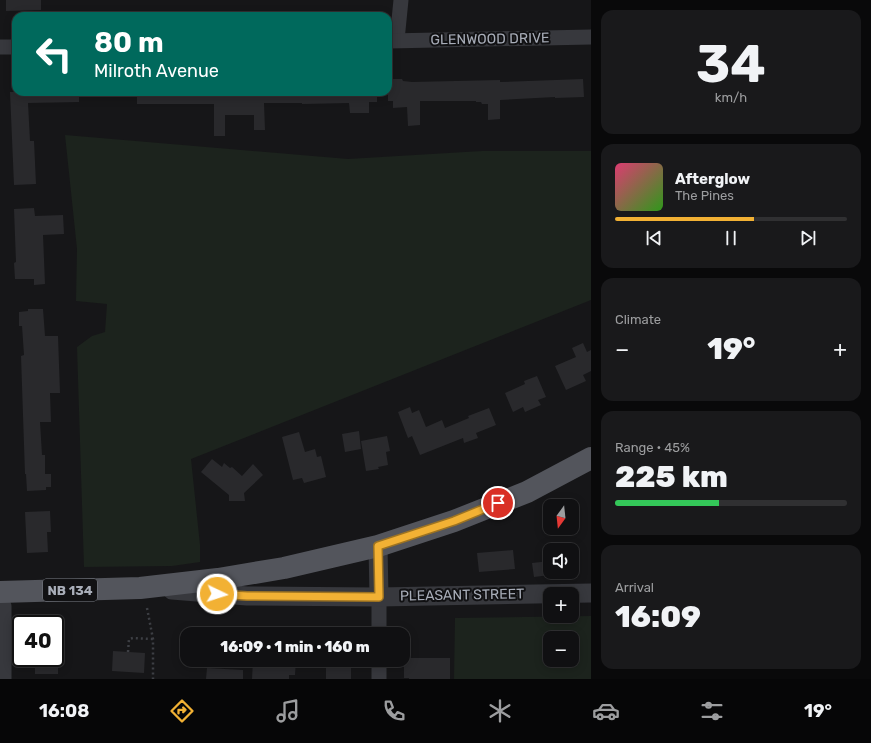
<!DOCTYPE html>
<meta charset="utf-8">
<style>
body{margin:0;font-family:Rubik,sans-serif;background:#19191b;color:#f1f3f6;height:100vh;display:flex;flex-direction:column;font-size:15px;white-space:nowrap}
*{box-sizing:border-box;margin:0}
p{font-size:13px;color:#9c9d9f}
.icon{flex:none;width:22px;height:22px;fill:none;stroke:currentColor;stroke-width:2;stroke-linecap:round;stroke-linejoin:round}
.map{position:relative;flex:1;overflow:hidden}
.drawer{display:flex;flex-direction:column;gap:10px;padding:10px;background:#09090a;width:280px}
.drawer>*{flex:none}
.banner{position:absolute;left:12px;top:12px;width:380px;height:84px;border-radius:12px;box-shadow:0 2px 10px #0003,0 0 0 1px #303032;background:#00695c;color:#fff;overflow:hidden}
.needle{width:26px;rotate:195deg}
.fabs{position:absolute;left:543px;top:499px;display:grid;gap:8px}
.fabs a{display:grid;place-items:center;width:36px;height:36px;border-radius:8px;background:#101012;box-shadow:0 2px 10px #0003,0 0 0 1px #303032;font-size:20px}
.speed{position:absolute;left:12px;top:615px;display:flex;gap:8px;font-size:20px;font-weight:700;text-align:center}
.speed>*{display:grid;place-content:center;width:52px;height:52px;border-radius:50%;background:#101012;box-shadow:0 2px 10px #0003,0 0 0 1px #303032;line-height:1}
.speed .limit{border:2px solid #111;border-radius:6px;background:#fff;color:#111}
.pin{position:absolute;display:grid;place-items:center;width:34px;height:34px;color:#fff;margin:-17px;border:2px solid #fff;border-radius:50%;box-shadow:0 1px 4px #0007}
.me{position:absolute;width:44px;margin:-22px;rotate:94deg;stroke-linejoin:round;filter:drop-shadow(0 0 3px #0008)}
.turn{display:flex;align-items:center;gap:14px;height:84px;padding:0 16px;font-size:18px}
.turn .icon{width:52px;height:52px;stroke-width:2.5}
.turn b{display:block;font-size:28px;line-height:34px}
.big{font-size:30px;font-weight:800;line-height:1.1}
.drawer .card{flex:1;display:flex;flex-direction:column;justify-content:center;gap:6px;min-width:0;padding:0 14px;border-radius:12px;background:#19191b}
.drawer .dial{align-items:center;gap:0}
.dial b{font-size:52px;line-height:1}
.song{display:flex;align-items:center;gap:12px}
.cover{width:48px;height:48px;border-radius:6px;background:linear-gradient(135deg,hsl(340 70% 55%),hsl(110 70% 35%))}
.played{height:4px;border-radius:2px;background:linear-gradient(90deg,#f2b134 60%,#303032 60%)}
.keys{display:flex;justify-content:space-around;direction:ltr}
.heat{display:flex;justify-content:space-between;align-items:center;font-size:22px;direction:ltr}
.charge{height:6px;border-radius:3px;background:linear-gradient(90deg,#34c759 45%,#303032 0)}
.trip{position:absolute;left:180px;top:627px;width:230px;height:40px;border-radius:12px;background:#101012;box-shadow:0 2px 10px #0003,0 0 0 1px #303032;font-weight:800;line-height:40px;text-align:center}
.dock{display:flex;height:64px;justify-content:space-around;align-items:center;background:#060607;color:#9c9d9f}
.dock .icon{width:28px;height:28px}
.dock .active{color:#f2b134}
.dock b{font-size:18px;color:#f1f3f6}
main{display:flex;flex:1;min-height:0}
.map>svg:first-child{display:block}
.green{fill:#1c231d;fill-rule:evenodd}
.building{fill:#29292c}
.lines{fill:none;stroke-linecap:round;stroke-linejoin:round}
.path{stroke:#3d3f44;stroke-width:2.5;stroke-dasharray:2 3;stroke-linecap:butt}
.minor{stroke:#37383d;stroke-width:15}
.tertiary{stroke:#37383d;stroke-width:19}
.primary{stroke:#53555c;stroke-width:22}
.route-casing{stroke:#9d7322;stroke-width:10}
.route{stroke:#f2b134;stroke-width:7}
.labels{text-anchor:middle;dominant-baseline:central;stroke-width:4;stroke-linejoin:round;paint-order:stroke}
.shield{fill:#111113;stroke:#7b7e86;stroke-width:1}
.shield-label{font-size:13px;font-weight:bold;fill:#a8adb8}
.street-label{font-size:14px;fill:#a8adb8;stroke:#111113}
</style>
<main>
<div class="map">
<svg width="591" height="679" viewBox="0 0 591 679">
<rect width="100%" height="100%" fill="#161618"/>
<!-- green -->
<g class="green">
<polygon points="65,135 348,159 482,151 591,151 591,300 191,459 200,545 200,562 172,566 84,567 77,347 92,336 105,332 107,304 76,301 77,249"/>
<path d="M591,616v63h-137l1,-61zM550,638h22v22h-22z"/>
</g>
<!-- building -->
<g class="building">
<polygon points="6,0 41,0 41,10 6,11"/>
<polygon points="391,79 402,79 403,81 412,82 500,80 500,82 583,79 584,97 555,98 555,97 500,100 500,119 488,120 488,104 482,104 481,102 476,102 476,101 420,101 420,125 408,126 407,107 393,108 393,101 388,101 388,82 391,82"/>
<polygon points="10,92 79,92 79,102 28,103 30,141 34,141 36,184 14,185"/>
<polygon points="137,92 377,92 377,102 369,102 369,113 350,113 349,103 302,104 302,103 264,103 265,130 254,130 254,115 225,115 225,136 214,136 214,104 137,104"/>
<polygon points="34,208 35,216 63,215 64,234 43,235 45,284 34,285 34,279 15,279 14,263 16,262 14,209"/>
<polygon points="28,309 43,309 45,336 58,336 60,393 50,393 51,422 40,422 42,455 45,455 45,474 51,474 51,487 46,487 46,490 27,491 26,474 25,474 21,356 24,355 22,326 19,326 19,312 28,311"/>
<polygon points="583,343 587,352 591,350 591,371 583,375 586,381 566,390 555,366 576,357 572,348"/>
<polygon points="537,376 546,397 538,400 541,405 525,412 523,407 513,412 505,393 525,384 524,381"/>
<polygon points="410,407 412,413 419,410 426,427 442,420 445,428 469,418 468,416 489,408 496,425 476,433 478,438 464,443 463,438 420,455 412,436 408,438 398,412"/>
<polygon points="359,431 361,449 345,452 342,434"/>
<polygon points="299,432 305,452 315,449 317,457 321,456 326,477 304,483 302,478 293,480 282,437"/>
<polygon points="387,436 390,451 386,452 388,465 378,467 379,469 366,471 361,441"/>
<polygon points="212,459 222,467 224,463 230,468 232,467 242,476 253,464 263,475 244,493 245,501 229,501 229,495 201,472"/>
<polygon points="50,511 51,532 47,532 48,552 27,553 25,512"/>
<polygon points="513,550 515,569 479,572 477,553"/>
<polygon points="550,561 550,575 534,577 532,563"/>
<polygon points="113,651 145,653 144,673 112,671"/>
<rect x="35" y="658" width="23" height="16"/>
<polygon points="404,658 450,658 450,679 409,679 409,678 404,678"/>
<polygon points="253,660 296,660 295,675 289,675 289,679 252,679"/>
<polygon points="326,667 351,668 351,679 326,679"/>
<polygon points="207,668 243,670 243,679 206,679"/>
</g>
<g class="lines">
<!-- path -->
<g class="path">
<polyline points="147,608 153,639 153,679"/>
<polyline points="128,652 129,639 133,638 153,639"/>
</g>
<!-- minor -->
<g class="minor">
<polyline points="397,40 401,0"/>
<polyline points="388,41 591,37"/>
<polyline points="0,47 16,47"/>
<polyline points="0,597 4,606 4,679"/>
<polyline points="379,597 379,634"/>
<polyline points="379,660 379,679"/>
</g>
<!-- tertiary -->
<g class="tertiary">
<polyline points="378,546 379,597"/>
<polyline points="172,590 247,596 379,597 591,593"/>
</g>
<!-- primary -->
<polyline class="primary" points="0,592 140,588 218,579 284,568 378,546 454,521 527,492 591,458"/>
</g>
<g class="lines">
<defs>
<polyline id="route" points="217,594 247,596 379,597 378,546 454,521 498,503"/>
</defs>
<!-- route casing -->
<use href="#route" class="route-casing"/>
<!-- route -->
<use href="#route" class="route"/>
</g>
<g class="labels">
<!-- shield labels -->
<rect class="shield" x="43" y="579" width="54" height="22" rx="3"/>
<g class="shield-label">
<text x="70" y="590">NB 134</text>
</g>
<!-- street labels -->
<g class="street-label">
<text transform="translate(490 39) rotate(-1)">GLENWOOD DRIVE</text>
<text transform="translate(462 595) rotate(-1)">PLEASANT STREET</text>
</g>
</g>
</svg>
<div class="fabs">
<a><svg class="needle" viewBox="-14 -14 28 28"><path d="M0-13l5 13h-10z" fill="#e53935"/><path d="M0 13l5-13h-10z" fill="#9c9d9f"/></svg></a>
<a><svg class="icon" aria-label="sound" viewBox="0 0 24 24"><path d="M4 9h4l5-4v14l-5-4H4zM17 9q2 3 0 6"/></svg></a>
<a>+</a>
<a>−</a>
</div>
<div class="speed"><div class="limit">40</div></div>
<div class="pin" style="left:498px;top:503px;background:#d93025"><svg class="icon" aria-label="arrive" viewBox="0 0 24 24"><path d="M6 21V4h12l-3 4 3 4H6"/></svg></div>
<svg class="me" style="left:217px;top:594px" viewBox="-20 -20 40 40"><circle r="17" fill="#f2b134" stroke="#fff" stroke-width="3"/><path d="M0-11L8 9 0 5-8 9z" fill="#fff"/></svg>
<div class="trip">16:09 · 1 min · 160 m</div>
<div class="banner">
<div class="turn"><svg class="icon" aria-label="left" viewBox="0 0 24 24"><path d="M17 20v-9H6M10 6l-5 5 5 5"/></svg><div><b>80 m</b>Milroth Avenue</div></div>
</div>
</div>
<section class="drawer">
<div class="card dial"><b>34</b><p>km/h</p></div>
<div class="card">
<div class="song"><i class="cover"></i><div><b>Afterglow</b><p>The Pines</p></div></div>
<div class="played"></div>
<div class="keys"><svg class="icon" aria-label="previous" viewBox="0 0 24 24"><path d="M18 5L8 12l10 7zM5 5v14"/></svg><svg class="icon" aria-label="pause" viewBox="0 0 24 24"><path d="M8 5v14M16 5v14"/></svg><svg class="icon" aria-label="next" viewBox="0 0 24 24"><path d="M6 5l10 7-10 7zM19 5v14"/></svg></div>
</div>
<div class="card"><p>Climate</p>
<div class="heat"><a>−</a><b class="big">19°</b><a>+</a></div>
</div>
<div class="card"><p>Range · 45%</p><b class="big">225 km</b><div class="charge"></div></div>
<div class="card"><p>Arrival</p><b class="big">16:09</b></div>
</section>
</main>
<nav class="dock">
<b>16:08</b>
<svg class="icon active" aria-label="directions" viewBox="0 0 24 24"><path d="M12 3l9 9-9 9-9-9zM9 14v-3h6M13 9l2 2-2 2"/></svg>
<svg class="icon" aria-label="music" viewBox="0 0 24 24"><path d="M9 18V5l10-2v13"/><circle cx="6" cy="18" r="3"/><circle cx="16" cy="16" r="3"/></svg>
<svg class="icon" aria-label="phone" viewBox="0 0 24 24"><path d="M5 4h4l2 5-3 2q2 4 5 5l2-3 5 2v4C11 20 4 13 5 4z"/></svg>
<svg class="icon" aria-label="climate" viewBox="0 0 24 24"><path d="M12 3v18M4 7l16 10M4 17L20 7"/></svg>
<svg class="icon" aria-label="car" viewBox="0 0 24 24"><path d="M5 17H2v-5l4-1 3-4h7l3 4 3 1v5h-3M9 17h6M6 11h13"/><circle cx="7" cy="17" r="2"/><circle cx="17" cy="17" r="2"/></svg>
<svg class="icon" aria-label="filters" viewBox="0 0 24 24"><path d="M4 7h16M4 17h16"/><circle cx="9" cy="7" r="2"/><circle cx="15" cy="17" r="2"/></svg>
<b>19°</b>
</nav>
